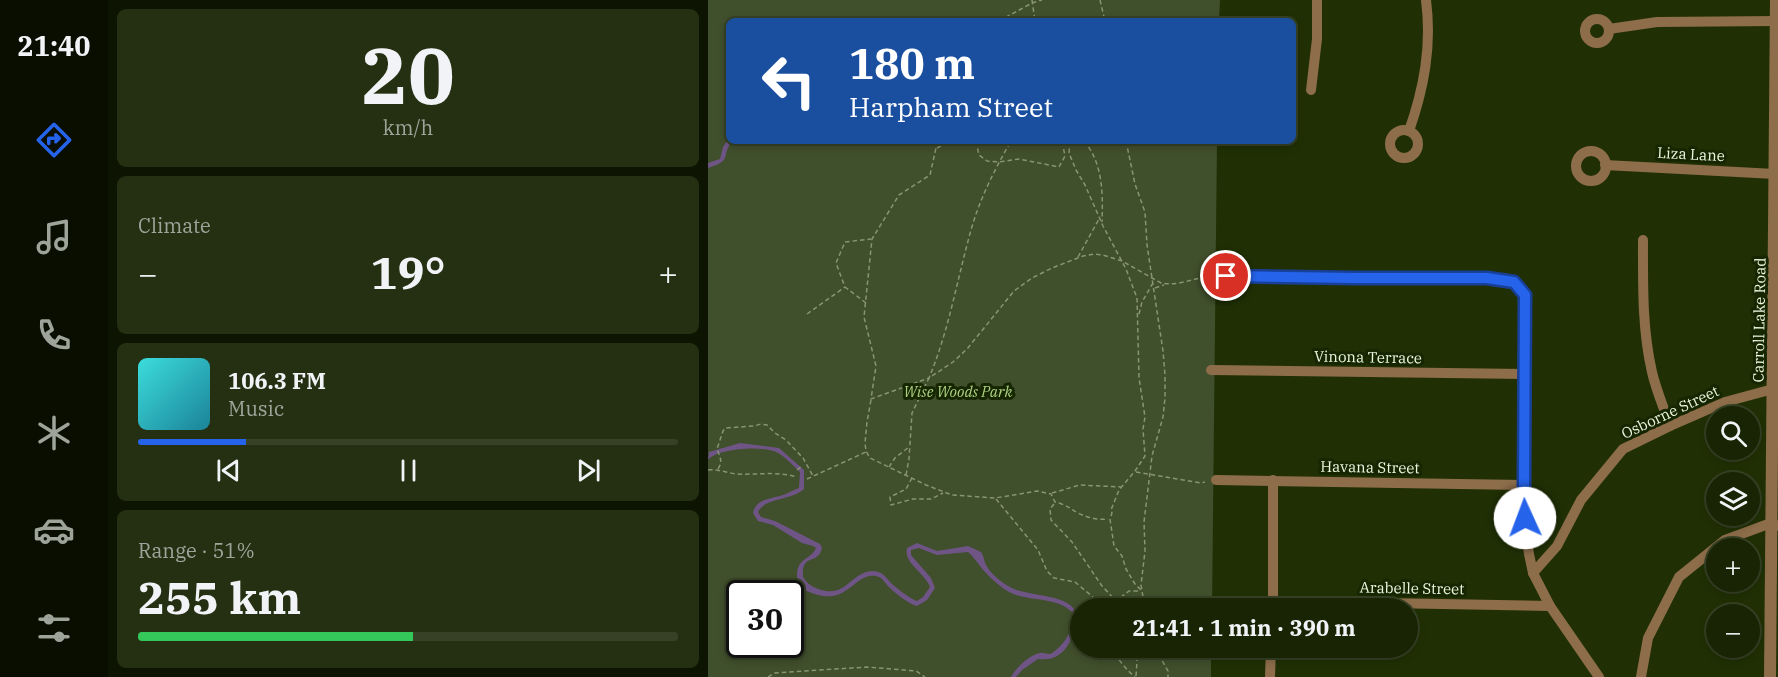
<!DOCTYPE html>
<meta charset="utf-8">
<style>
body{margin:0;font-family:"IBM Plex Serif",serif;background:#253012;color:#f1f3f6;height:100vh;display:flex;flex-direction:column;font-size:22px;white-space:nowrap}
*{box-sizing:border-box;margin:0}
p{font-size:20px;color:#9fa49a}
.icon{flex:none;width:33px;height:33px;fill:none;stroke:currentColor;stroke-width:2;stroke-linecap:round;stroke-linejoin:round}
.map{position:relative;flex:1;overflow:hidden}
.drawer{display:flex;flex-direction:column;gap:9px;padding:9px;background:#0d1402;width:600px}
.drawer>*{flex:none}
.guide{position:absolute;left:18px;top:18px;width:570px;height:126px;border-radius:9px;box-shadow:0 3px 9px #0003,0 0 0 2px #364125;background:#1a4fa0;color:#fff;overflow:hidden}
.fabs{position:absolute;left:998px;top:406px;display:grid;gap:12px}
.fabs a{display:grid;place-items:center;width:54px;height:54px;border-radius:50%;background:#182403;box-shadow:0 3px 9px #0003,0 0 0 2px #364125;font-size:30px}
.speed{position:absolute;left:18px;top:580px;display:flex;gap:12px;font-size:30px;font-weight:700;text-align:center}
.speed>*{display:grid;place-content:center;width:78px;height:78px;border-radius:50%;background:#182403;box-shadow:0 3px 9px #0003,0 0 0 2px #364125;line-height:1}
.speed .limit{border:3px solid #111;border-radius:9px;background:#fff;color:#111}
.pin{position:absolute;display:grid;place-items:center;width:51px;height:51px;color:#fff;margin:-26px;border:3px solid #fff;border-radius:50%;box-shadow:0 2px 6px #0007}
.me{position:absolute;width:66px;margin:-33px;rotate:358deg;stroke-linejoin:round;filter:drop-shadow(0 0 4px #0008)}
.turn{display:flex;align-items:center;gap:21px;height:126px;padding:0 24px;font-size:27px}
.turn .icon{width:78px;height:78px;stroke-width:2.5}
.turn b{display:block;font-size:42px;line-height:51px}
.big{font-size:45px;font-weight:700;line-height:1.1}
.drawer .tile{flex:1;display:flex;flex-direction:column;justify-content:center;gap:9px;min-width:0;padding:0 21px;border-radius:9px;background:#253012}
.drawer .dial{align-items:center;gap:0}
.dial b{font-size:78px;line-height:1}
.song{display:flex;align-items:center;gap:18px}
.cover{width:72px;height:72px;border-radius:9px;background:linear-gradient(135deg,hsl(180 70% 55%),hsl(190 70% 35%))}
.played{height:6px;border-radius:3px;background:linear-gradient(90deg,#2563eb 20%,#364125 20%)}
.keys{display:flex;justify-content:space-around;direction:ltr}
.heat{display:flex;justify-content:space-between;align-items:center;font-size:33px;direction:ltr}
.charge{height:9px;border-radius:4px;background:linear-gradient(90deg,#34c759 51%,#364125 0)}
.trip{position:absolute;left:362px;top:598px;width:348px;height:60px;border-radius:30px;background:#182403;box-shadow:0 3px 9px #0003,0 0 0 2px #364125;font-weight:700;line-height:60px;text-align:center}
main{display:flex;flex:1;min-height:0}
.menu{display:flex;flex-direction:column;width:108px;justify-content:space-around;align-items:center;background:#0a0e01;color:#9fa49a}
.menu .icon{width:42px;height:42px}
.menu .current{color:#2563eb}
.menu b{font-size:27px;color:#f1f3f6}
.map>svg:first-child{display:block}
.green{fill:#404f2c;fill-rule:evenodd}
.water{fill:#6f5586}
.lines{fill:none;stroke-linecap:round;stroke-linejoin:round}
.path{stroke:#879573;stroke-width:1.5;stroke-dasharray:4.5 3;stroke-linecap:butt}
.minor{stroke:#8d6d4a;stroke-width:10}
.tertiary{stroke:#8d6d4a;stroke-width:12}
.route-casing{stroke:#184099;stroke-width:15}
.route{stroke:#2563eb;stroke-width:10}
.labels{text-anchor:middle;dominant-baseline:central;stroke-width:6;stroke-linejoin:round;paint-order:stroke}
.street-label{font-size:15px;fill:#ebf7df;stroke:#162600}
.park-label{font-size:15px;font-style:italic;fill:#aed282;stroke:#162600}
</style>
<main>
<nav class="menu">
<b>21:40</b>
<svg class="icon current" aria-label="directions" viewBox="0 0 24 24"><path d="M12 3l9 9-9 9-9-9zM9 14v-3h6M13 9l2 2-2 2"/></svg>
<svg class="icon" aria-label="music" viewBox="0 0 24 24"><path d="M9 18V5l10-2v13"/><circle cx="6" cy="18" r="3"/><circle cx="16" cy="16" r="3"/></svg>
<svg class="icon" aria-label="phone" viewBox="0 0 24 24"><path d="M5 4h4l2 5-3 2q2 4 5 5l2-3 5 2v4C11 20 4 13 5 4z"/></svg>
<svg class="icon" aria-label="climate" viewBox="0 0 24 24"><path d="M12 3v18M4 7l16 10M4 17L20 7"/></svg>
<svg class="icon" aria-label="car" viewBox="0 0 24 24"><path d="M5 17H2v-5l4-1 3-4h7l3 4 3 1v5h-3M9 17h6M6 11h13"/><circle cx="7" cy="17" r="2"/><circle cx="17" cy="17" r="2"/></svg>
<svg class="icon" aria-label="filters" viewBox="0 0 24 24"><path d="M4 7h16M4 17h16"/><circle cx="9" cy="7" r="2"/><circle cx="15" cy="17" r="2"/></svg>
</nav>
<section class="drawer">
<div class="tile dial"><b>20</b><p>km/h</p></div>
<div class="tile"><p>Climate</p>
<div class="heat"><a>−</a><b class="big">19°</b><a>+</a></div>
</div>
<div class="tile">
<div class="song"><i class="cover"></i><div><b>106.3 FM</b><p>Music</p></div></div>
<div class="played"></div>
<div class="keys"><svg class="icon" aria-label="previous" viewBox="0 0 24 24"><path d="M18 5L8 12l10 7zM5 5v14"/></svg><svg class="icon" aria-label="pause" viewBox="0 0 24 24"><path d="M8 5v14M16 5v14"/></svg><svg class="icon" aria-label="next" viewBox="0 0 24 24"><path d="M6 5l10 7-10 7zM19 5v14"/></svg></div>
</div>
<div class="tile"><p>Range · 51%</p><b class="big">255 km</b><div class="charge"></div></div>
</section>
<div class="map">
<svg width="1070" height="677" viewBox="0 0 1070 677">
<rect width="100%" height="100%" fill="#203004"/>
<!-- green -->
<path class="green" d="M0,0h512l-1,21h-490v120h488l-5,468h-132v39h131v29h-503zM32,594h50v51h-50z"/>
<!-- water -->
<g class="water">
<path d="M21,138v3h3c-12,17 1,19 -24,27v-5l12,-4 3,-12z"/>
<path d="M32,443l39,5 25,22v19c-13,12 -39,8 -46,23l3,5 14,4 45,23 2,4c-4,18 -21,4 -19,29 4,6 8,9 15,12 29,10 31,-16 54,-18 10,0 13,5 19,12 4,4 21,17 26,18l6,-4 7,-10c-5,-14 -27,-24 -23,-39l10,-5 20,8 31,-5 13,6c3,4 3,9 5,13 4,8 16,18 24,22 18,11 71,5 67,35 -1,8 -6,19 -11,26 -8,10 -16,12 -28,11l-16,11 -6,7h-5c5,-9 18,-22 29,-24 3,-1 7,1 10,1 15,-8 24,-25 22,-42 -16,-16 -44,-10 -63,-20 -9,-5 -23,-18 -29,-26 -4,-5 -7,-10 -12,-14l-31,3 -18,-7 -8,2v5l20,23 4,10 -8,12 -10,6c-8,-2 -21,-12 -27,-18 -5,-4 -7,-11 -14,-12 -22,-4 -28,31 -64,17 -5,-2 -9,-3 -12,-7 -3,-5 -4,-12 -2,-18 3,-10 15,-11 18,-20l-3,-2 -11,-3 -29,-18 -15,-4 -5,-8c3,-14 16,-14 27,-17 7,-2 13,-6 19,-8l1,-16c-4,-4 -17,-17 -22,-19 -13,-8 -61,-5 -70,7l1,-8z"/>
</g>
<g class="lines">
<!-- path -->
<g class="path">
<polyline points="324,0 327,21"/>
<polyline points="392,0 397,21"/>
<polyline points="291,21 324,3 334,0"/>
<path d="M227,141l1,7 -6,27 -31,20 -27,44 -8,78 12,49 -5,33 58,-21c20,-48 28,-98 42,-148 9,-32 24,-61 40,-89"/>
<polyline points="268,141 271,155 279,161 291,162 311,159 351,167 357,156 354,141"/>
<polyline points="362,141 361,153 368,170 377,185 395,226 418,269 429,298 431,378 437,417 435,429 437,456 427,471 411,490 403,510 404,513 402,519 406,546 414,556 418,569 427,584 434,591"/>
<path d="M376,141c19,22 19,53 18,81"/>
<polyline points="418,141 427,184 437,212 439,245 455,351 457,375 457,398 455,417 444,456 436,522 437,551 433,585 437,609"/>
<polyline points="229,148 242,141"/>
<polyline points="370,257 391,219"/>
<polyline points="447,288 456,285"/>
<polyline points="158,303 137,287 128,263 137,242 163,239"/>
<polyline points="99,314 137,287"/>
<polyline points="431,314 434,302 445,283"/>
<polyline points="198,387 196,394 199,398 207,399 213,394"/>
<path d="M163,400l-4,22 -2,21 1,8 4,7 56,27 26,10 43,3 42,-7 14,3 4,8c12,3 14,6 23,11 10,5 20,7 30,6"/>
<polyline points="181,467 187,458 201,447"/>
<path d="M10,469c5,-8 2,-12 -1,-20l6,-18 2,-3 29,-2 7,-2 6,1 8,8 11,7 17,18 10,18"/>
<path d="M0,470c11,-1 19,3 29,4 20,1 40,-3 60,3"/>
<polyline points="89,470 94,466"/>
<polyline points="428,472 493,483 497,482"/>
<path d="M198,475l3,-16 3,-46 17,-35 24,-16 14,-13 47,-58 18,-13 20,-10 31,-12 11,-2 9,1 19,6 39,22c18,4 36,-7 55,-7"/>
<polyline points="204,478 198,489 182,497 183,505 205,499 223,499 235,493"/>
<polyline points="99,479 158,452"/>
<polyline points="344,493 372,485 413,487"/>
<polyline points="288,499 330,550 339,571 346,578 367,582 392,603 394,609"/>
<polyline points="346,504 342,509 343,520 364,542 394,586 408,601 421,591 433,591"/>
<path d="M402,648c8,10 15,21 25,29"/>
<polyline points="447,648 460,671 460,677"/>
<polyline points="410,655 429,648"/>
<polyline points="428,676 430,648"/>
<polyline points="60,677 66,673 159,667 208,671 217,677"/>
</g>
<!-- minor -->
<g class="minor">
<circle cx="889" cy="31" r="12"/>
<polyline points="901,29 949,22 1068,21"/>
<polyline points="603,90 609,39 609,0"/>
<circle cx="696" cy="144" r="14"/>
<path d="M701,131c15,-43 23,-85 17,-131"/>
<circle cx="883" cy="166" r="15"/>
<polyline points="897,165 1067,174"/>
<path d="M935,240c0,44 -1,89 9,132 4,18 12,36 18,54"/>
<polyline points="518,276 646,278 779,278 806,282 817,295 815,485 818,535 821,554 825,573 842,606 891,677"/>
<polyline points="503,370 817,374"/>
<polyline points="508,480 815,485"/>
<polyline points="825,573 849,546 873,500 915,449 962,426 1017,402 1065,389"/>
<polyline points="565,601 842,606"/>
<polyline points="565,609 565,480"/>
<polyline points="562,677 563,648"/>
<polyline points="933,677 940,638 971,577 1017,540 1063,523 1070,526"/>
</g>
<!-- tertiary -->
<polyline class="tertiary" points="1062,677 1068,0"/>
</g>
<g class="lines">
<defs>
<polyline id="route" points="518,276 646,278 779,278 806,282 817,295 816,485 817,518"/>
</defs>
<!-- route casing -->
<use href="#route" class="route-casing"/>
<!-- route -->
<use href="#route" class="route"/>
</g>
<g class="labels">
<!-- street labels -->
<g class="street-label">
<text transform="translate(983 154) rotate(3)">Liza Lane</text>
<text transform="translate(1051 320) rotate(-89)">Carroll Lake Road</text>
<text transform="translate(660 357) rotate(1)">Vinona Terrace</text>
<text transform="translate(962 412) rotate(-25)">Osborne Street</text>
<text transform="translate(662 467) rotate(1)">Havana Street</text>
<text transform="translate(704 588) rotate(1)">Arabelle Street</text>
</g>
<!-- park labels -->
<g class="park-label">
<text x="250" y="391">Wise Woods Park</text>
</g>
</g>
</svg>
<div class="fabs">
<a><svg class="icon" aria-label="search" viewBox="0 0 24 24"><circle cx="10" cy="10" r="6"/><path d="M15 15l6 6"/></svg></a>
<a><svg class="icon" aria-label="layers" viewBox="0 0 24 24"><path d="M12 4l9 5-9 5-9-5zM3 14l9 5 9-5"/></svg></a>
<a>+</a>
<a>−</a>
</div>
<div class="speed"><div class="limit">30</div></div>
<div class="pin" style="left:518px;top:276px;background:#d93025"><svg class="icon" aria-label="arrive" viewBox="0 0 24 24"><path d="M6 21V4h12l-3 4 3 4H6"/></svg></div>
<svg class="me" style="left:817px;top:518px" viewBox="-20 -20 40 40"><circle r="19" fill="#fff"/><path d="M0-13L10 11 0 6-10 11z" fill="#2563eb"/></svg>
<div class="trip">21:41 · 1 min · 390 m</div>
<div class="guide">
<div class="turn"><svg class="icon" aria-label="left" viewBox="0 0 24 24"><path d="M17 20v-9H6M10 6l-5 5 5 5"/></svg><div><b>180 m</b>Harpham Street</div></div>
</div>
</div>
</main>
